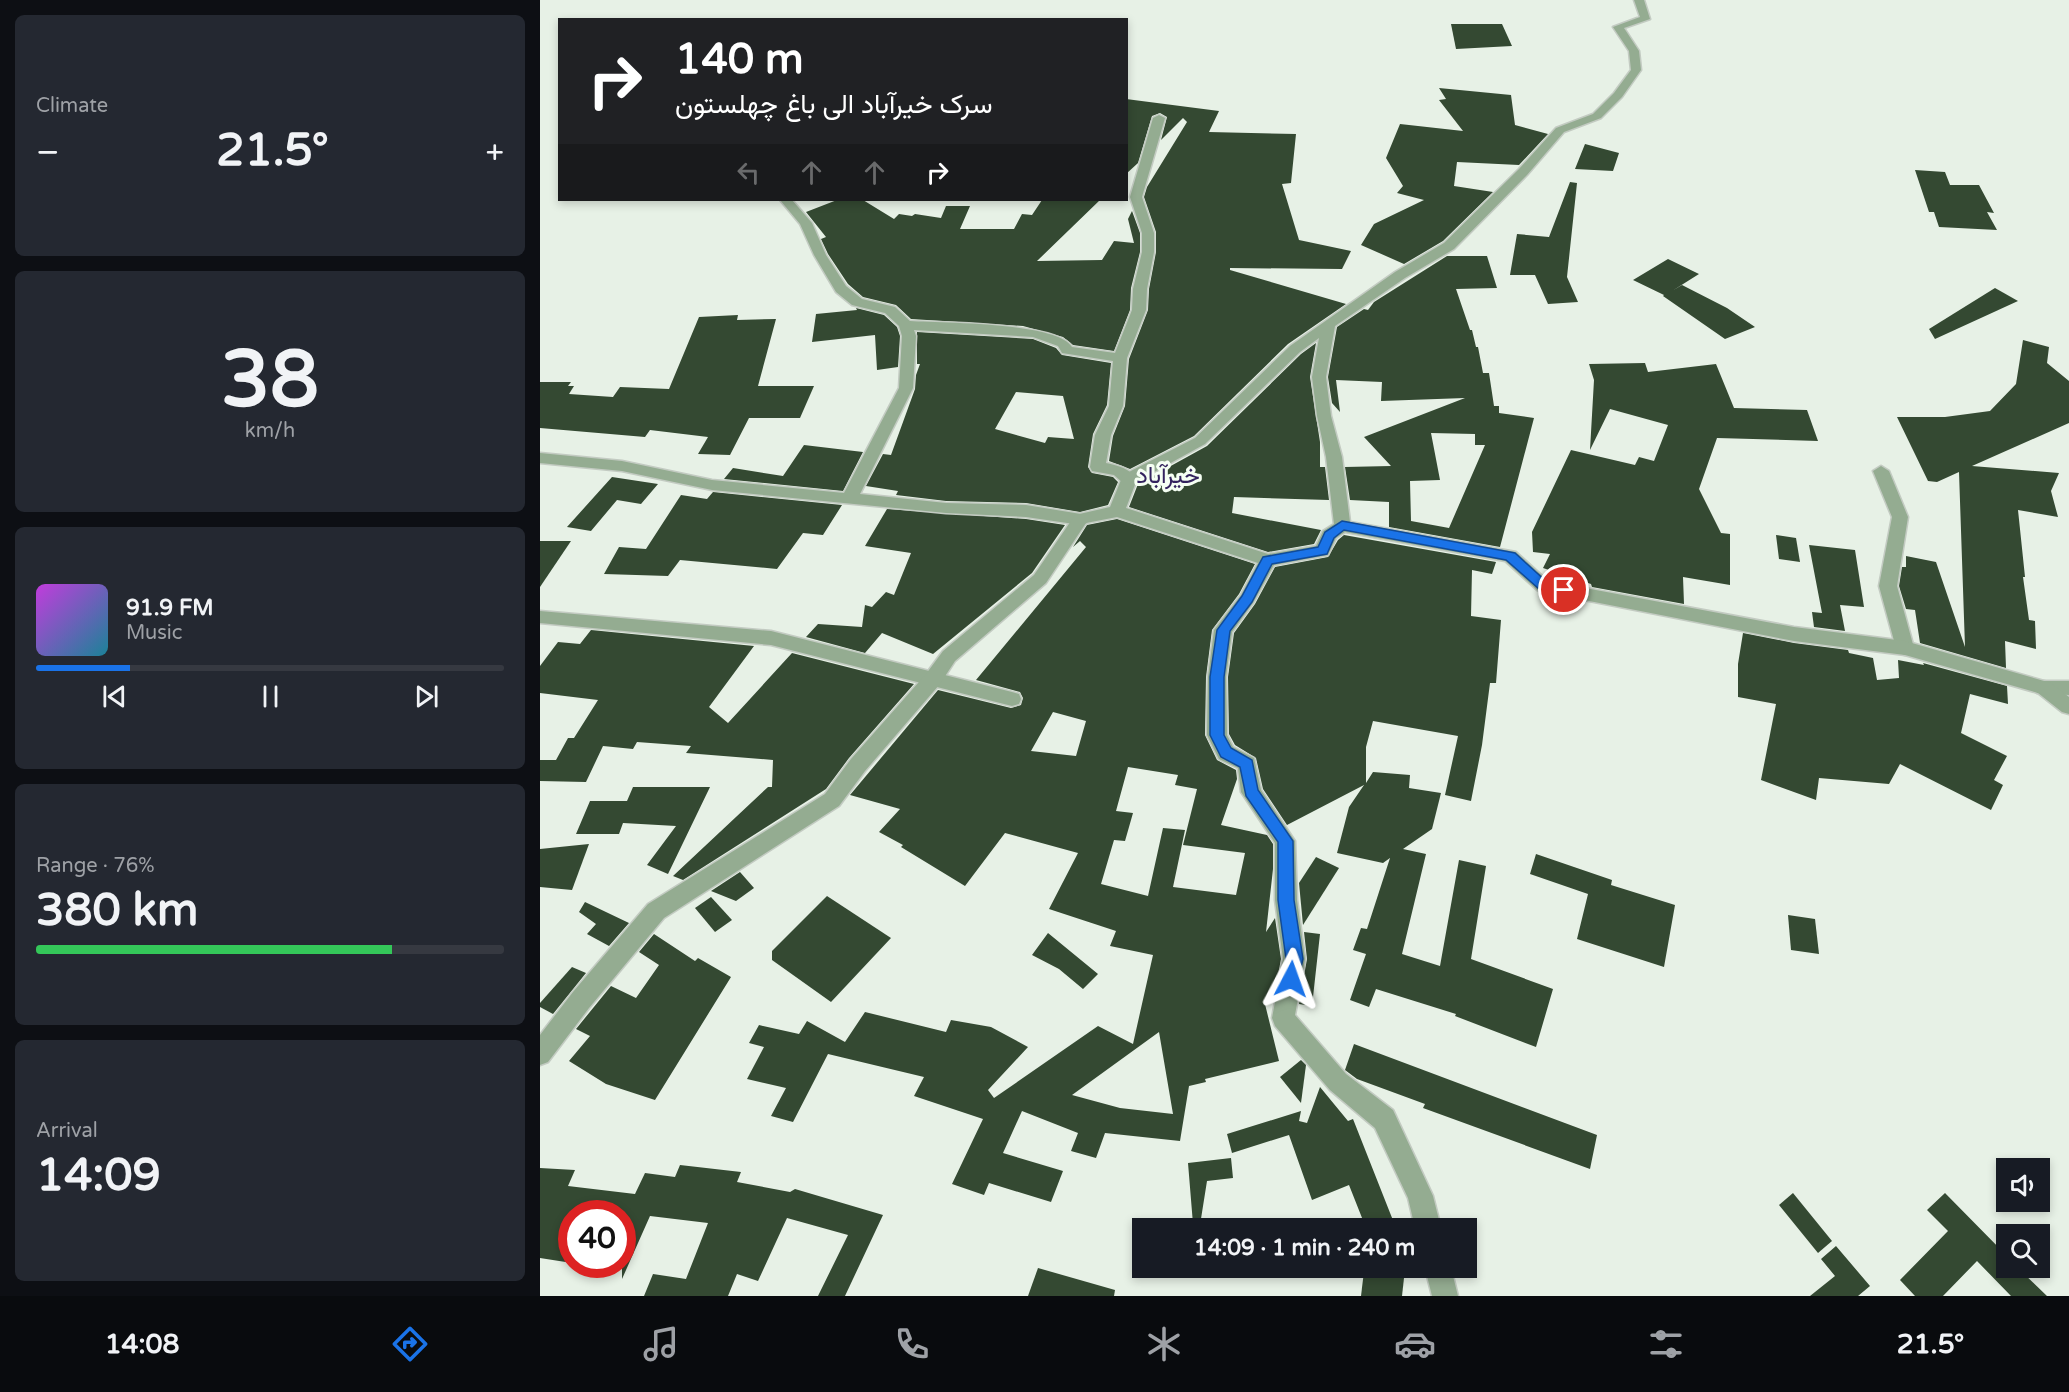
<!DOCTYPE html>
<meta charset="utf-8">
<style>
body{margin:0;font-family:"Varela Round",Vazirmatn,sans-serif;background:#242831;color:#f1f3f6;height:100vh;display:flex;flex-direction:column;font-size:22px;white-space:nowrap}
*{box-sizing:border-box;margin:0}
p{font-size:20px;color:#9ea1a6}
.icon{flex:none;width:33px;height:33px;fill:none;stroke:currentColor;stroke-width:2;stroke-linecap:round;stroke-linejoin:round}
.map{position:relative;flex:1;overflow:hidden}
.side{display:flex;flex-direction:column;gap:15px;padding:15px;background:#0d0f14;width:540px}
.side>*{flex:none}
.guide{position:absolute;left:18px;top:18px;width:570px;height:183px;border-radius:0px;box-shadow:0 3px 9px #0003;background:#202124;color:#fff;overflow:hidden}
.buttons{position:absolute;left:1456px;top:1158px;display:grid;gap:12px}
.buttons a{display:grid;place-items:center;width:54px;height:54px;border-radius:0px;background:#171b24;box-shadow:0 3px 9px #0003;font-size:30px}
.speed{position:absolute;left:18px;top:1200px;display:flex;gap:12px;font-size:30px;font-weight:700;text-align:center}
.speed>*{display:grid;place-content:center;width:78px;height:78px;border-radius:50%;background:#171b24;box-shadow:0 3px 9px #0003;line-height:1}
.speed .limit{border:9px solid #d22;background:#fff;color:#111}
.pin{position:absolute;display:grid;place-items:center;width:51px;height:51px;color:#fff;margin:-26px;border:3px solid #fff;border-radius:50%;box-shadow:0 2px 6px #0007}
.me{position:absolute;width:66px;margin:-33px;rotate:4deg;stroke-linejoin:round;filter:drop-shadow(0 0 4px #0008)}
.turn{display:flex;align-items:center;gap:21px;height:126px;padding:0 18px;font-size:27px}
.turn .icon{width:78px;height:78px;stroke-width:2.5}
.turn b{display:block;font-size:42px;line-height:51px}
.lanes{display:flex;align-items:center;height:57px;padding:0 18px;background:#0003;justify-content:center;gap:30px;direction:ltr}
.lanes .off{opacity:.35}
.big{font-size:45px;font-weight:700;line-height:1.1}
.side .card{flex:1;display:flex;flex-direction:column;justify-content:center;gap:9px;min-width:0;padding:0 21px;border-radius:9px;background:#242831}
.side .dial{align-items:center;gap:0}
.dial b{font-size:78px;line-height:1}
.song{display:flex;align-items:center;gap:18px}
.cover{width:72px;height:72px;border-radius:9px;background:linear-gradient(135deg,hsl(290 70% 55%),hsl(190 70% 35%))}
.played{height:6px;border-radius:3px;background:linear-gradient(90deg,#1a73e8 20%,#363941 20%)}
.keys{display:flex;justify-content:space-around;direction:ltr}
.heat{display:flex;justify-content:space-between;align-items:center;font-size:33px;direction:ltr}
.charge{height:9px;border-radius:4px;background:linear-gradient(90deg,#34c759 76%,#363941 0)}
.trip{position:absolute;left:592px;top:1218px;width:345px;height:60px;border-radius:0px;background:#171b24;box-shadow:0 3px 9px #0003;font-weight:700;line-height:60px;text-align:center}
.tab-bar{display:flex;height:96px;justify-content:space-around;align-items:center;background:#090b0e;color:#9ea1a6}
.tab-bar .icon{width:42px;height:42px}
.tab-bar .active{color:#1a73e8}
.tab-bar b{font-size:27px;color:#f1f3f6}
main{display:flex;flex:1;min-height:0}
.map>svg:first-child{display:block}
.building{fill:#344932;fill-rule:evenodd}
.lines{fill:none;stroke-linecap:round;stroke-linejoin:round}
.minor-casing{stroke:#c3cbc2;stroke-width:3}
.tertiary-casing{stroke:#c3cbc2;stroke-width:3}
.minor{fill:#94ac91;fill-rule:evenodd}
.tertiary{fill:#94ac91;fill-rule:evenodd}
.route{fill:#1a73e8;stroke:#114b97;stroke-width:1.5}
.labels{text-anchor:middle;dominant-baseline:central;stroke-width:6;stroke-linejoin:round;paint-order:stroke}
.quarter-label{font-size:24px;fill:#33235e;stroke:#f5fff3}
</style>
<main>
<section class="side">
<div class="card"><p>Climate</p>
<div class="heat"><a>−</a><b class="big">21.5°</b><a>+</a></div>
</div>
<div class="card dial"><b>38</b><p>km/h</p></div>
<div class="card">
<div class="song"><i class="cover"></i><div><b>91.9 FM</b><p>Music</p></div></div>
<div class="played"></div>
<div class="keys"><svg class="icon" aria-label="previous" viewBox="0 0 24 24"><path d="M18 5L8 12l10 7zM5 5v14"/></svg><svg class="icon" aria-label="pause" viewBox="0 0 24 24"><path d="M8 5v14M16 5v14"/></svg><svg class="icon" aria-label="next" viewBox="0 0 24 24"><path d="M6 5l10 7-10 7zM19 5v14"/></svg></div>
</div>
<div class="card"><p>Range · 76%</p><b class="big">380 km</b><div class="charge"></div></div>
<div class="card"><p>Arrival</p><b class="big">14:09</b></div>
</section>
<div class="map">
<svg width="1529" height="1296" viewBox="0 0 1529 1296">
<rect width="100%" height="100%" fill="#e7f1e6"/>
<!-- building -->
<g class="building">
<polygon points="911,24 962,24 972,46 916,49"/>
<polygon points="899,88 971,95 975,125 1008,134 979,165 917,162 914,186 953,192 903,241 864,264 821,245 834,224 884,200 857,193 863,186 846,158 860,124 923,131 899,100 906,99"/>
<polygon points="586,99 679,111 669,132 756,134 751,183 742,184 759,240 811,251 802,269 690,268 690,270 806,304 748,344 654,436 590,469 569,461 573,436 585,406 589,359 608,310 609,289 616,252 616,232 604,197 607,187 647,122 643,118 621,140 627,117 620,113 612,116 598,163 586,174"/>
<polygon points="1045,144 1079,153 1073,171 1035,169"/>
<polygon points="1375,170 1405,172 1410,185 1439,185 1454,213 1447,212 1457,230 1399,227 1394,212 1389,212"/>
<polygon points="1030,182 1037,183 1027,277 1038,302 1008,304 995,275 970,275 977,234 1009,237"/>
<polygon points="297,200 323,200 354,219 359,214 372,216 375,214 401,218 406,206 430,206 420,229 474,229 482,214 492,215 502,200 560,200 497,261 562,260 574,241 594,243 588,219 592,211 600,233 600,252 591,288 590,310 574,351 533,345 523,337 483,326 371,319 356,305 323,297 308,284 288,254 281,239 286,237 266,212"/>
<path d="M907,256h40l10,32 -41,1 14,41h2l4,17h2l5,26h6l5,33h5v7l35,5 -34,129 -111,-20v-25l-39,-2 -5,-33 46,-1 -27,-29 101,-39 -84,3 1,-19 -46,-2 4,32 -8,-9 -4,-26 9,-50 27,-18 4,1 6,-8zM891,433l44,1v11h10l-36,83 -38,-7 -1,-40 30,-1z"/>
<polygon points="1128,259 1159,274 1132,291 1142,285 1187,308 1215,327 1185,339 1123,296 1124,295 1093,280"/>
<polygon points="1455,288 1478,301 1395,339 1389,329"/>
<polygon points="316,308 344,315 357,327 360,336 358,367 337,370 335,335 272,342 276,314 317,310"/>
<polygon points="198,315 197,320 236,319 218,386 274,386 260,418 209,418 190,455 158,454 168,437 110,430 105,437 0,428 0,382 31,382 28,386 34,386 29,394 73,397 80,387 129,389 159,317"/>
<path d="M377,332l116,7 23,9 6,7 49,8 -4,42 -14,29 -5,33 4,6 21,4 5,5 -10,23 -28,7 -54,-9 -80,-2 -50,-6 2,-4 -32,-5 17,-32 8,1 24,-66 1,-14 4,-11h-3zM476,392l47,4 11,43 -26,-2 -3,6 -50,-14z"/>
<polygon points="1483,340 1509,347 1507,363 1529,381 1529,423 1432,466 1519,473 1511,491 1518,517 1478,510 1485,577 1483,577 1489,620 1495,621 1496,649 1465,641 1466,668 1380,643 1375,610 1366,609 1359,586 1362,567 1366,567 1366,556 1396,562 1425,647 1419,472 1397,482 1388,481 1357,417 1405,417 1450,411 1476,384"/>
<polygon points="776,343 770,377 780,442 780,467 785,467 789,500 694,497 692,513 781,530 774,544 728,552 589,507 598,484 667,446 761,354"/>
<polygon points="1105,363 1108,372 1176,364 1194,408 1267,410 1278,441 1177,438 1159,489 1181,533 1190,534 1190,585 1143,577 1144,604 1052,587 1051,584 1003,568 1010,554 993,552 992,532 1031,450 1095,465 1099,457 1114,461 1128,425 1070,409 1050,450 1054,380 1049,364"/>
<polygon points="264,445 323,452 303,491 184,479 193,468 243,476"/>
<polygon points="72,477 118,484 101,504 77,500 51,531 27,527"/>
<polygon points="173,492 302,505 283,535 263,533 237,569 140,560 128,576 64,574 79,547 106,549 141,495 167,499"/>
<polygon points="347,509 486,519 525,525 492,573 393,654 342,633 325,653 266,637 278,624 322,627 325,605 332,607 346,592 354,595 371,553 325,546"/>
<path d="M577,519l138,45 -16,30 -27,36 -6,47 -1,58 12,25 19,10 1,9 -16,46 46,10 6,9v25l-7,63 9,-14 6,41 -8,42 -9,-1 15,61 -74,18 1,3 -17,4 -9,55 -75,-8 -9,25 -25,-7 7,-18 -56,-22 -19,42 60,18 -12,31 -62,-19 -5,12 -32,-11 31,-65 -69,-23 10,-19 -96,-23 -35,68 -22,-6 15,-28 -39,-9 17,-32 -15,-4 10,-18 40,9 8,-13 38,21 20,-30 81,20 5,-12 40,7 37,20 -40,43 6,8 104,-72 35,18 20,-89 -43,-9 6,-15 -67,-22 29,-56 -73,-20 -40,53 -64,-39 2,-2 -24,-13 21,-23 -50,-14 88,-105 73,18 10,-3 2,-7 -3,-6 -44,-12 110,-133 -6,-6 -7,6 14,-22zM513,712l33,9 -10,35 -45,-5zM588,767l50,8 -3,10 22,4 -14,56 62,8 -9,42 -63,-8 12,-57 -22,-2 -15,68 -47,-12 13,-44 11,1 8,-28 -17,-2zM619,1032l14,82 -53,-6 -48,-13z"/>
<polygon points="804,535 956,562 952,574 932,570 931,616 961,620 956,683 950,683 942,745 931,801 905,795 918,736 833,721 826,747 826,783 833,772 870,775 869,788 901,793 892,829 863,849 886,854 862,954 900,966 919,860 946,866 931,959 1013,989 996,1047 915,1016 916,1014 836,989 829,1007 810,1000 826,954 813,950 821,928 827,929 850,858 843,863 797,853 809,807 824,785 747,825 723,789 716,758 695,745 689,734 688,677 694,633 715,604 735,567 788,557 798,540"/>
<polygon points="1236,535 1256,538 1260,562 1239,559"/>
<polygon points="0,541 31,541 0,587"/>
<polygon points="1269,545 1315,550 1324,607 1300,605 1305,631 1274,627 1272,612 1282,613"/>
<polygon points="51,630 214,646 169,707 188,723 252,653 374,684 309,758 286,789 143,880 133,876 228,787 232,787 233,760 146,753 151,746 97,742 93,749 63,746 46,782 0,781 0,760 16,760 28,738 34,738 58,700 0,693 0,666 18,642 40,644"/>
<polygon points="1203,633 1254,643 1308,650 1309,653 1333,658 1337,680 1359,678 1358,660 1384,665 1383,663 1467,686 1468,704 1430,694 1421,733 1467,756 1454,780 1463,785 1451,810 1360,764 1349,784 1279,778 1276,800 1221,780 1236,704 1198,697 1198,664"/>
<polygon points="93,787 170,787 128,874 107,865 136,826 83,823 79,834 36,834 50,801 87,801"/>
<polygon points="49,844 32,890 0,887 0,849"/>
<polygon points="996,854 1072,880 1071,885 1135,905 1124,967 1037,939 1048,894 990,874"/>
<polygon points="776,857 799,868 763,925 759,883"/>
<polygon points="200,872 214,888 196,901 171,891"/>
<polygon points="287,896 351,938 291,1002 232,960 232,951"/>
<polygon points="171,897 192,920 175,932 155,908"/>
<polygon points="45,902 89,923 69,946 47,934 56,924 39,912"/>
<polygon points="1248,915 1275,919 1279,954 1251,950"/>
<polygon points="764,932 780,934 772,1006 759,1004 767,959"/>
<polygon points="508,933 558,974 543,989 519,969 492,955"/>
<polygon points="114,934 155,961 158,958 191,977 115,1100 66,1084 29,1061 50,1036 36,1029 71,986 96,998 119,965 99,952"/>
<polygon points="32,967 46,973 13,1014 0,1007 0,1003"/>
<polygon points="814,1044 1057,1135 1050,1169 883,1108 885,1104 817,1079 805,1070"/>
<polygon points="761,1060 766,1065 761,1103 740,1077"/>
<polygon points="780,1087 808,1121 813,1119 856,1228 826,1228 809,1185 772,1200 749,1135 692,1153 687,1134 761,1111 759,1121 767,1123"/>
<polygon points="691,1158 693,1178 667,1181 660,1225 653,1224 648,1163"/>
<polygon points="140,1165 201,1172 197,1182 250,1192 255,1189 343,1215 305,1296 278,1296 308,1235 247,1218 218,1281 197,1274 188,1296 104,1296 113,1274 146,1279 168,1223 110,1216 82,1279 82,1214 32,1214 32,1263 0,1258 0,1168 35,1170 28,1186 95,1194 105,1173 135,1177"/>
<polygon points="1253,1193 1292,1241 1278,1253 1239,1205"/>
<polygon points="1405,1193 1467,1256 1467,1268 1478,1268 1507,1296 1471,1296 1437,1261 1403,1296 1375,1296 1360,1280 1408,1231 1387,1210"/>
<polygon points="1296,1246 1330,1286 1318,1296 1270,1296 1295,1276 1281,1259"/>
<polygon points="498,1268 575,1290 574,1296 488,1296"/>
<polygon points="824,1271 864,1278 862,1296 821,1296"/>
</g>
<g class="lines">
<defs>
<g id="minor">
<path d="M619,115l6,3 -23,79 12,36v19l-7,37 -1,21 -19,48 -4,48 -12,29 -5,28c13,3 23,5 31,16l-2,4h-12l-9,-8 -22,-4 -2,-4 5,-32 14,-29 4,-45 -51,-8 -4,-7 -25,-9 -119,-7 2,6 -3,52 -53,106 86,9 80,2 61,10 2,4 -2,4 -6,2 -55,-8 -80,-4 -234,-23 -90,-19 -82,-8v-10l82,8 90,19 132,13 55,-105 3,-52 -3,-10 -14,-13 -33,-8 -16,-13 -22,-37 -14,-31 -20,-24h12l20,23 14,32 20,31 16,13 33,8 15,14c30,2 148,1 162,26l43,6 17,-43 1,-21 9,-37v-19l-12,-36 23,-79z"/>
<polygon points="1341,466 1349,471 1368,517 1357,586 1374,648 1371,653 1365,655 1359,653 1356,648 1339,586 1352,517 1333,471"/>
<polygon points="0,611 231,631 472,692 479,694 481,699 479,704 472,706 231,645 0,623"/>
<polygon points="1504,681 1529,681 1529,695 1497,693 1495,688 1497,683"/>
</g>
<g id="tertiary">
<path d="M1094,0h10l6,19 -26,9 15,23 2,19 -19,27 -21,21 -37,14 -37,43 -73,74 -49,29 -70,48 -9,51 5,39 11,41 8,65 166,30 32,29 246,46 111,14 146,42 18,14v17l-7,-2 -24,-19 -133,-38 -111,-14 -251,-49 -6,-2 -32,-29 -160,-29 -9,6 -8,17 -54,10 -21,38 -21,29 -6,45 1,58 6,12 21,11 7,32 34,51 2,59 8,59 -10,56 51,59 47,36 40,86 8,32h-26l-7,-30 -33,-70 -45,-38 -55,-64 -3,-8 11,-59 -8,-59v-57l-34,-51 -3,-24 -19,-9 -12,-24 1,-58 6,-47 27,-35 17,-32 -141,-46 -31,6 -40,60 -91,78 -15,23 -75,87 -26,35 -175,112 -75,90 -41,54 -8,3v-30l33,-43 75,-88 177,-110 26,-35 75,-85 17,-23 91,-76 41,-60 35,-8 13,-32 72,-37 95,-92 105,-74 49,-29 75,-74 37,-41 37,-14 21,-21 17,-23 -2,-19 -16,-24 27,-10zM779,338l-7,39 5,39 9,41 8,67 -11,7 -7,15 -48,8 -142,-46 10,-26 69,-38 95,-92z"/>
<polygon points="885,1268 911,1268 918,1296 892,1296"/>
</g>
</defs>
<!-- minor casing -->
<use href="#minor" class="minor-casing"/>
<!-- tertiary casing -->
<use href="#tertiary" class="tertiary-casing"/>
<!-- minor -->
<use href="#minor" class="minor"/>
<!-- tertiary -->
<use href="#tertiary" class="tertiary"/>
</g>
<!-- route -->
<polygon class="route" points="802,521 970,552 975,553 1007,582 1029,586 1031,590 1024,595 999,589 966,560 804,530 794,538 787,554 732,564 712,602 690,631 684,677 684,735 691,748 712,760 718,790 753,841 754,900 763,959 757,984 751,987 745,984 742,979 746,959 738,900 738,842 706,796 700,767 681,757 670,735 670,677 677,630 702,596 723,557 778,547 785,532"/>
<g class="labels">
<!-- quarter labels -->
<g class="quarter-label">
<text x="628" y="475">خیرآباد</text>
</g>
</g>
</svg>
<div class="buttons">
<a><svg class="icon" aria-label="sound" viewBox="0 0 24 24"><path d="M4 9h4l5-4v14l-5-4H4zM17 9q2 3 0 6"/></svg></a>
<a><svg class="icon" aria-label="search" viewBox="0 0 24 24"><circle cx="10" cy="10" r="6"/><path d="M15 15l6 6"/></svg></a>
</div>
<div class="speed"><div class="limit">40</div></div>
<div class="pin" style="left:1024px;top:590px;background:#d93025"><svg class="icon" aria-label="arrive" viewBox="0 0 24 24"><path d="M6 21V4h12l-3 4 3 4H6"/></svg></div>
<svg class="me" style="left:751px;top:979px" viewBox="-20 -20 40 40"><path d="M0-17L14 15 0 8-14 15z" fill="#1a73e8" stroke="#fff" stroke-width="4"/></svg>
<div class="trip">14:09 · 1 min · 240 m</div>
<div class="guide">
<div class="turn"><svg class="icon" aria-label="right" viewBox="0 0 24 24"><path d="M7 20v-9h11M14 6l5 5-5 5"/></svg><div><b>140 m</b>سرک خیرآباد الی باغ چهلستون</div></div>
<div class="lanes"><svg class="icon off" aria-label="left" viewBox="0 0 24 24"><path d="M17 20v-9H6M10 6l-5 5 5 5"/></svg><svg class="icon off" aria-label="ahead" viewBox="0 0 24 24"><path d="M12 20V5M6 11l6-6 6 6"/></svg><svg class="icon off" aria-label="ahead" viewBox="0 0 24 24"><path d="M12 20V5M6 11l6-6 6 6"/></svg><svg class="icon" aria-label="right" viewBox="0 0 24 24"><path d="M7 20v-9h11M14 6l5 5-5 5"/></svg></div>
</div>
</div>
</main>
<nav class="tab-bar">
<b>14:08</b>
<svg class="icon active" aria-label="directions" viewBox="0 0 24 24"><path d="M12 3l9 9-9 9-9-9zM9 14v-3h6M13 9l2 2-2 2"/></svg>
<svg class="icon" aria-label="music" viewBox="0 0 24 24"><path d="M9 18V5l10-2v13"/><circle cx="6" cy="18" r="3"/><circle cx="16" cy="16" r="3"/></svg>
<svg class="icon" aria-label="phone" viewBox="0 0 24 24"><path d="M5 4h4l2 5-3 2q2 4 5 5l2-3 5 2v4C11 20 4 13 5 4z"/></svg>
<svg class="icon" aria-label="climate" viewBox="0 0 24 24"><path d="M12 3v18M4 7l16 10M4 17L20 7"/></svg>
<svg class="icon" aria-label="car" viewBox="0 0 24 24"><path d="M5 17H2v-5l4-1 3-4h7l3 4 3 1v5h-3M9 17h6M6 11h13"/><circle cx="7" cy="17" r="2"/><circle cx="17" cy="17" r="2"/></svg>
<svg class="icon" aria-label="filters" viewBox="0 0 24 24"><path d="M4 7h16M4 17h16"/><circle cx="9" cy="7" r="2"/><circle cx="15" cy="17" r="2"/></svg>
<b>21.5°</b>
</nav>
